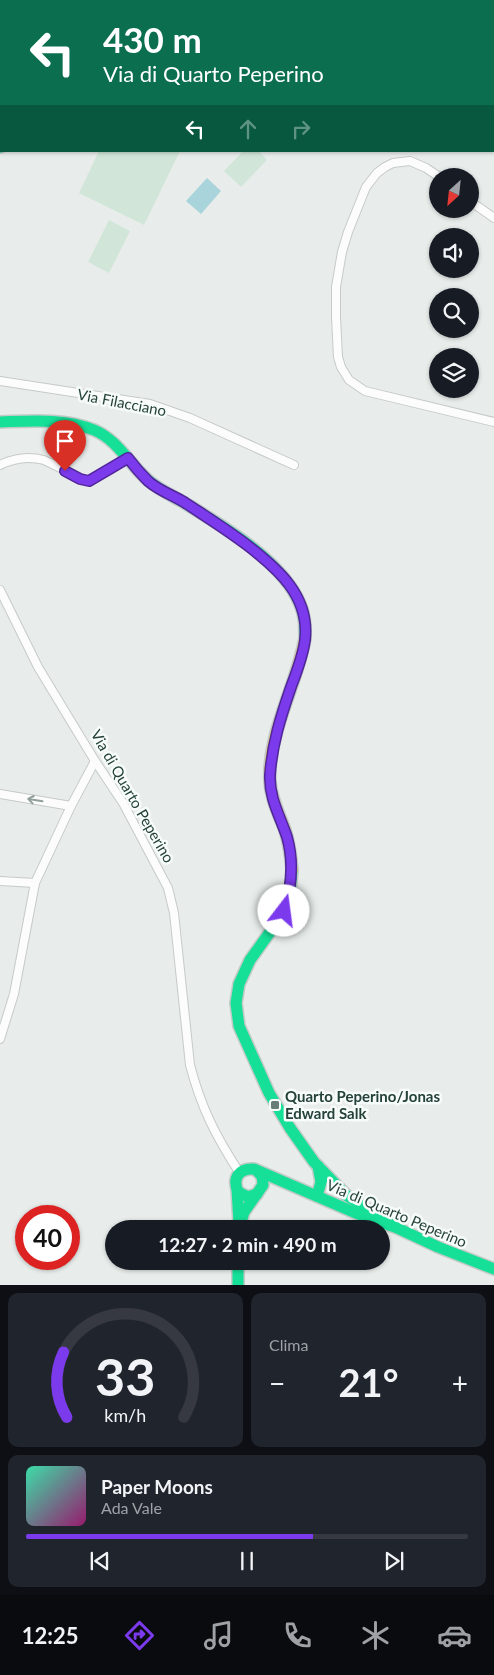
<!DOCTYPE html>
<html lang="it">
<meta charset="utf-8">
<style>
body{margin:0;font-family:Lato,sans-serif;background:#20242c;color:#f1f3f6;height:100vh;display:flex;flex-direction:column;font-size:19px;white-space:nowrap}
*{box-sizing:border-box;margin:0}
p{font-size:16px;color:#9ea1a6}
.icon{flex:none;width:28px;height:28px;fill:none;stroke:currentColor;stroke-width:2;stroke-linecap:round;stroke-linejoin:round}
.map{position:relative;height:1285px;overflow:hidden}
.details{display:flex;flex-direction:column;gap:8px;padding:8px;background:#0d0f14;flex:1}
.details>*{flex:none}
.top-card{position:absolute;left:0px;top:0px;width:495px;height:152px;box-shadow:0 1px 4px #0004;background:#0b6e4f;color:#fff;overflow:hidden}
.needle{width:32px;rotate:207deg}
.buttons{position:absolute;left:429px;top:168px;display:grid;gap:10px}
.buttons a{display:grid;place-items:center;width:50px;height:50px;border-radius:50%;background:#171b24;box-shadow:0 1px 4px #0004;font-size:25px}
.speed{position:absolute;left:15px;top:1205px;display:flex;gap:10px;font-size:25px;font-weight:700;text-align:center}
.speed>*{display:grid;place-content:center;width:65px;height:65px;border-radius:50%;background:#171b24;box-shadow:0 1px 4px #0004;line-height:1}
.speed .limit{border:8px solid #d22;background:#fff;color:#111}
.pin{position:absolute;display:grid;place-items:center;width:42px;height:42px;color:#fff;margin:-51px -21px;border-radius:50% 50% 50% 0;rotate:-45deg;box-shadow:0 0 5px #0007}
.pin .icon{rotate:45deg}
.me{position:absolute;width:55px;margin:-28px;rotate:15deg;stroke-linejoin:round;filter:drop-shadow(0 0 4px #0008)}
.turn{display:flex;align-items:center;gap:18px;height:105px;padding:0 20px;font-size:22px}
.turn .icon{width:65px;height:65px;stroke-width:2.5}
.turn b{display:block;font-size:35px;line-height:42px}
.lanes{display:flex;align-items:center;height:48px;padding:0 20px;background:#0003;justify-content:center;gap:25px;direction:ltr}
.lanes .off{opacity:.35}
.big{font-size:38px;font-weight:700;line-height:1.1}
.details .tile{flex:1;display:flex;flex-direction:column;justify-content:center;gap:8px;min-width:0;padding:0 18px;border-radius:10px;background:#20242c}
.details .dial{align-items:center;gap:0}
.dial svg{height:130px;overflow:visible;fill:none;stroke:#363941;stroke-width:7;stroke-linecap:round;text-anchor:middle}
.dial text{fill:#f1f3f6;stroke:none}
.song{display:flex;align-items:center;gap:15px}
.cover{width:60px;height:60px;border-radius:8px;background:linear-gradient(135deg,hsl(160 70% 55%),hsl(320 70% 35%))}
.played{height:5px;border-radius:2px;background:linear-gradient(90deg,#7c3aed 65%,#363941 65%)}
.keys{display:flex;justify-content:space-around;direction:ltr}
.heat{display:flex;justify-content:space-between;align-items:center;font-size:28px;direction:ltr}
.details .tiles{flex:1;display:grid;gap:8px;grid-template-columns:1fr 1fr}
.tile:last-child{grid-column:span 2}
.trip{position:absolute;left:105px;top:1220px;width:285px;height:50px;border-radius:25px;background:#171b24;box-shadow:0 1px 4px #0004;font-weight:700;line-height:50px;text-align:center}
.tabs{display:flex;height:80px;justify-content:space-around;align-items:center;background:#090b0e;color:#9ea1a6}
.tabs .icon{width:35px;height:35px}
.tabs .active{color:#7c3aed}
.tabs b{font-size:22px;color:#f1f3f6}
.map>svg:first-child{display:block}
.green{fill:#d1e6d8}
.water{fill:#a9d4db}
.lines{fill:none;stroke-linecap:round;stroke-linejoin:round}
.street-casing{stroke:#c5cac8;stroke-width:10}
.fast-casing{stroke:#c3cbc8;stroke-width:14}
.slow-casing{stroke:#c3cbc8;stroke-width:14}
.jam-casing{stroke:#c3cbc8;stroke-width:14}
.street{stroke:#fcfcfc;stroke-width:8}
.fast{stroke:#16e098;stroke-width:11}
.slow{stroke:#ffcf43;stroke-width:11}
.jam{stroke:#f24e42;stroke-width:11}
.rail{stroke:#c9cdcc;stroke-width:2.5;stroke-dasharray:10 5;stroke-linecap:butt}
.oneway{stroke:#909f9b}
.route-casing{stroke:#51269a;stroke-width:12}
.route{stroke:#7c3aed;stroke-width:9}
.poi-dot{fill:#697e78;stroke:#f7fbf9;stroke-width:2}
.labels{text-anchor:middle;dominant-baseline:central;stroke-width:5;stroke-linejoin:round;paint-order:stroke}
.street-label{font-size:15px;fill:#24423a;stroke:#f7fbf9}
.poi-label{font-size:15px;font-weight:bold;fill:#24423a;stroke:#f7fbf9;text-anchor:start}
</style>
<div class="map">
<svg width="494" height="1285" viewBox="0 0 494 1285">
<rect width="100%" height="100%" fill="#e8edeb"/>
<!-- green -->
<g class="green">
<polygon points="99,151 180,151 144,225 79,193"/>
<polygon points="243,151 259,151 267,160 241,187 224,171"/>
<polygon points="109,220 130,231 109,273 88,262"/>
</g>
<!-- water -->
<polygon class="water" points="207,178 221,191 201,214 186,201"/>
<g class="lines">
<defs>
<g id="street">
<polyline points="438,176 426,168 410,161 393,163 385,167 377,173 366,187 348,232 342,252 336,287 336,317 338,357 341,367 349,380 365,391 494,422"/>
<polyline points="470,201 494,218"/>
<polyline points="0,381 150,404 190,418 294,465"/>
<path d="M0,465c14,-7 29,-9 44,-5l43,21 25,-12 16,-11"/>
<path d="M0,590l38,77 57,94 28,42 45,85 6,25 16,152c11,42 25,70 49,107"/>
<polyline points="0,794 71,806"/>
<polyline points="0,881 35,883"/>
<polyline points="0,1039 14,994 35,883 71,806 95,761"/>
</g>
<g id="fast">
<polyline points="52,1 53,0"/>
<polyline points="0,60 1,58"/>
<polyline points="0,96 1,95"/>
<polyline points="0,121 1,119"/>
<polyline points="0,147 1,145"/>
<path d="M0,422c31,-1 65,-4 94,8 24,10 36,35 55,51 12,10 26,16 39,24 38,23 95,57 112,99 5,11 5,22 5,34"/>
<polyline points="292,871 290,891 280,918 250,960 239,984 236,1003 239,1026 269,1093 290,1128 314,1162 347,1196 395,1227"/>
<polyline points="237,1189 239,1223"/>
<path d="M257,1194l-9,3 -10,-5c-6,-14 1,-24 16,-23l111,48 30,10 43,20 56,22"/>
<polyline points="317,1196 321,1182 318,1166"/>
<polyline points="239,1229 244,1212 263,1185 262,1176 256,1170"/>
<polyline points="238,1261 238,1285"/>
</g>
<g id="slow">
<polyline points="67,1 68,0"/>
<polyline points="85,1 86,0"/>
<path d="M292,871c-1,-14 -3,-28 -7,-41 -6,-16 -14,-31 -15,-48 -3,-48 27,-97 35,-144"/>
</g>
<polyline id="jam" points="0,135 1,136"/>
</defs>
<!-- street casing -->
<use href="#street" class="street-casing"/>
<!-- fast casing -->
<use href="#fast" class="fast-casing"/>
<!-- slow casing -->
<use href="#slow" class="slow-casing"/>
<!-- jam casing -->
<use href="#jam" class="jam-casing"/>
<!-- street -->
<use href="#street" class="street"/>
<!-- fast -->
<use href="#fast" class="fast"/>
<!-- slow -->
<use href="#slow" class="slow"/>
<!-- jam -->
<use href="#jam" class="jam"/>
<!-- rail -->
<g class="rail">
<polyline points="18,1 19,0"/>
<polyline points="0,25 1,23"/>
</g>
</g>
<!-- one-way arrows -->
<defs><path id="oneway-shaft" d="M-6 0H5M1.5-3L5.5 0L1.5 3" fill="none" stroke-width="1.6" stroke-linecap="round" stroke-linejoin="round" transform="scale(1.25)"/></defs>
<use class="oneway" href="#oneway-shaft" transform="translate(35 800) rotate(-171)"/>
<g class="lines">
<defs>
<path id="route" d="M65,471l15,8 9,2 39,-23c6,8 13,16 20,23 10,9 24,14 36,21 21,14 42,27 63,43 31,24 63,51 58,95 -2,16 -8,31 -14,47 -10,29 -19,57 -21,88 -1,23 10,41 17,62 7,25 5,49 -3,74"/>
</defs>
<!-- route casing -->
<use href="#route" class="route-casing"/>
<!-- route -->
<use href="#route" class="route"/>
</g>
<!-- markers -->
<rect class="poi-dot" x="270" y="1100" width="10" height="10" rx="2.5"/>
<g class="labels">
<!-- street labels -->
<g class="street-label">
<text transform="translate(122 402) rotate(11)">Via Filacciano</text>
<text transform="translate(133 796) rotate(60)">Via di Quarto Peperino</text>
<text transform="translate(397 1213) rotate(23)">Via di Quarto Peperino</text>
</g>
<!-- poi labels -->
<g class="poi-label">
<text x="285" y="1096">Quarto Peperino/Jonas<tspan x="285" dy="17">Edward Salk</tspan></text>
</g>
</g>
</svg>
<div class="buttons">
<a><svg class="needle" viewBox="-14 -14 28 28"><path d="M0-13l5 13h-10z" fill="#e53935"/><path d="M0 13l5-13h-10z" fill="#9ea1a6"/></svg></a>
<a><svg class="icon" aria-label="sound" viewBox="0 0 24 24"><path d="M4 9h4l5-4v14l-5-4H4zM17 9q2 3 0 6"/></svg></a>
<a><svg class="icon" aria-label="search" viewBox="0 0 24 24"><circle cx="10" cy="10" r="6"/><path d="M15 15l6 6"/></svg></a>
<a><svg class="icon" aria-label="layers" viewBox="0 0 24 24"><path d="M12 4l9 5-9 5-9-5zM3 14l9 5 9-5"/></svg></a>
</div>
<div class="speed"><div class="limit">40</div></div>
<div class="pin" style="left:65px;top:471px;background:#d93025"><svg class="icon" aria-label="arrive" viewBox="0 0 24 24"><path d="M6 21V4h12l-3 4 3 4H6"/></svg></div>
<svg class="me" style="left:284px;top:911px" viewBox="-20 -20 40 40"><circle r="19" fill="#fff"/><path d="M0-13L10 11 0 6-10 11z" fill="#7c3aed"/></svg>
<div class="trip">12:27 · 2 min · 490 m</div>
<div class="top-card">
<div class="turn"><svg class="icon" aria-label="left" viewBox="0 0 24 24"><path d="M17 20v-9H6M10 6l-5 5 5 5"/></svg><div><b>430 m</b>Via di Quarto Peperino</div></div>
<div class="lanes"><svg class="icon" aria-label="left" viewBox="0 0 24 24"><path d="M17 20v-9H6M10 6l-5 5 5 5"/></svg><svg class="icon off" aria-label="ahead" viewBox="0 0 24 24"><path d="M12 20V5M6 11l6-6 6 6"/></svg><svg class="icon off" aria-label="right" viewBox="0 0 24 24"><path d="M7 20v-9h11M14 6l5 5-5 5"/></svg></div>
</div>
</div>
<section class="details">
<div class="tiles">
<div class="tile dial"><svg viewBox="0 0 100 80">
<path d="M14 69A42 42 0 1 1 86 69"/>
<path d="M14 69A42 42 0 0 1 12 29" stroke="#7c3aed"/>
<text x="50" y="56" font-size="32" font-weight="700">33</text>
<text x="50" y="72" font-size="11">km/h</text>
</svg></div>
<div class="tile"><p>Clima</p>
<div class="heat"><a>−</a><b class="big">21°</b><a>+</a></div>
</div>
<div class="tile">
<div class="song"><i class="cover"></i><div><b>Paper Moons</b><p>Ada Vale</p></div></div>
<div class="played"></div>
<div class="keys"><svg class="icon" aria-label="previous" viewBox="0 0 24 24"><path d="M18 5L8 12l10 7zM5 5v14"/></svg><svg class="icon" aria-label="pause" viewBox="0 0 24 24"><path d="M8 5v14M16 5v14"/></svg><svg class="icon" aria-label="next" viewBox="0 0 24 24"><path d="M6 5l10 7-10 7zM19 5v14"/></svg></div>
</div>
</div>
</section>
<nav class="tabs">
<b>12:25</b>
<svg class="icon active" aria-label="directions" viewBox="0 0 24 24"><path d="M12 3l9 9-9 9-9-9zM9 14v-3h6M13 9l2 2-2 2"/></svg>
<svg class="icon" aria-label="music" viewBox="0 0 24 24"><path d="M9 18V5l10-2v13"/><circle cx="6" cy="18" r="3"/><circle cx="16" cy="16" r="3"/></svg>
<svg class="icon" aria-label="phone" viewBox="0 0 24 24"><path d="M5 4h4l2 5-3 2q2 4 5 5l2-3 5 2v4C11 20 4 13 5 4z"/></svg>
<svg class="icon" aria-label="climate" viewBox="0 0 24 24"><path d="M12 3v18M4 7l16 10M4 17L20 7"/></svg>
<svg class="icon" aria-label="car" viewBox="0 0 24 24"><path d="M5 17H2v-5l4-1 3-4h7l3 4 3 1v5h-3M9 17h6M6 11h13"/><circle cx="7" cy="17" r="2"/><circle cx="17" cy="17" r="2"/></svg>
</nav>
